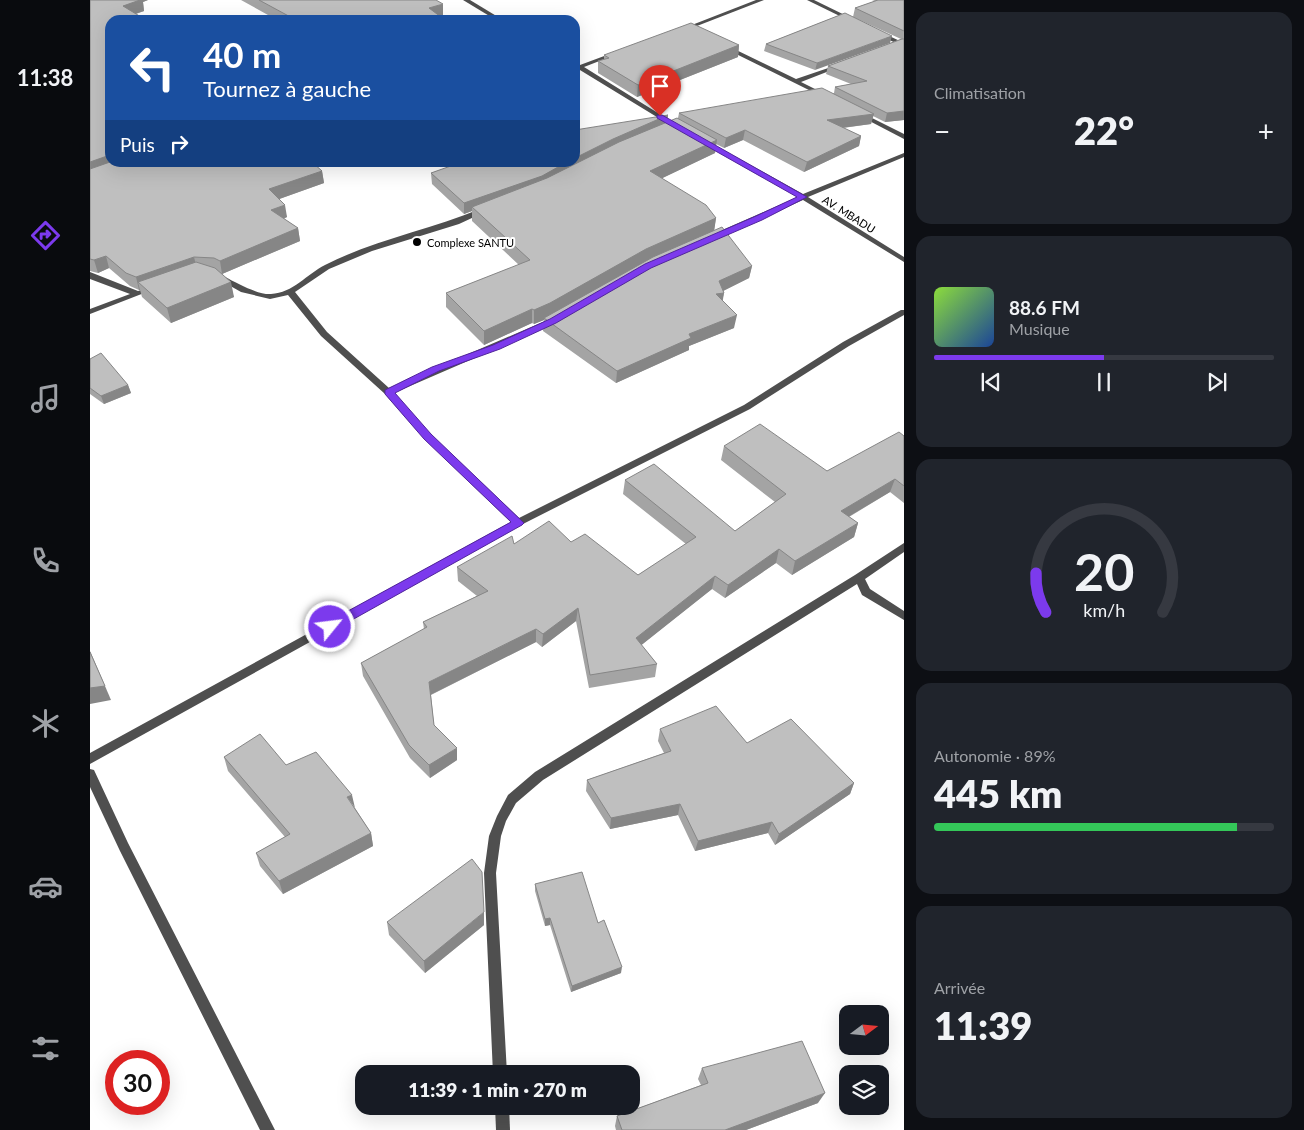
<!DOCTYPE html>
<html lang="fr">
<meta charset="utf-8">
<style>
body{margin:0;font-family:Lato,sans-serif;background:#20242c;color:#f1f3f6;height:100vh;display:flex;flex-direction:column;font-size:19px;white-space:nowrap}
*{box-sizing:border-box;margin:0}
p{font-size:16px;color:#9ea1a6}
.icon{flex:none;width:28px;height:28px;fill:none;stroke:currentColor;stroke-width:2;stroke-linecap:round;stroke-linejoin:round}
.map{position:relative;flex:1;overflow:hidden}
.side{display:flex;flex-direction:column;gap:12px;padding:12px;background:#0d0f14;width:400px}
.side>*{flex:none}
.hud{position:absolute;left:15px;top:15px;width:475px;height:152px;border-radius:15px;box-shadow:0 5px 20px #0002;background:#1a4fa0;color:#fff;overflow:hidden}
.needle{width:32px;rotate:74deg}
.tools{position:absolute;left:749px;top:1005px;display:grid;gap:10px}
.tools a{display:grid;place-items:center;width:50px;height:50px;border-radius:10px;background:#171b24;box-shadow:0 5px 20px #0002;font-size:25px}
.speed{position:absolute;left:15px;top:1050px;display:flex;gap:10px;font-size:25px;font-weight:700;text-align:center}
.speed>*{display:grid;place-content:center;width:65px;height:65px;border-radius:50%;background:#171b24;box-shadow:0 5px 20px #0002;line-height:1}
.speed .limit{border:8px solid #d22;background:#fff;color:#111}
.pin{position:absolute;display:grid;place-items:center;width:42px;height:42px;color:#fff;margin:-51px -21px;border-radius:50% 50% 50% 0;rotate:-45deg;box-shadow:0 0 5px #0007}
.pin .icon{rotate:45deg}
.me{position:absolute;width:55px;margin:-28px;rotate:61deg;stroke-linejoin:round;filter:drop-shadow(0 0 4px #0008)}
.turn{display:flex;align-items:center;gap:18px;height:105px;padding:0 15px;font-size:22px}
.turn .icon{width:65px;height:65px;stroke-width:2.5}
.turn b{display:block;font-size:35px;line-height:42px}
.then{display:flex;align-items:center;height:48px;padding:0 15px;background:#0003;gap:10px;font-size:19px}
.big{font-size:38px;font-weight:800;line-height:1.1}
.side .widget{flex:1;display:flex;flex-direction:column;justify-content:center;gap:8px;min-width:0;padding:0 18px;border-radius:15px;background:#20242c}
.side .dial{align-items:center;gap:0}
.dial svg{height:130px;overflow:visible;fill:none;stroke:#363941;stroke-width:7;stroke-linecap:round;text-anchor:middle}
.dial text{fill:#f1f3f6;stroke:none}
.song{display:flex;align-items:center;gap:15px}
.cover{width:60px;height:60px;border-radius:8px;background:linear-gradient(135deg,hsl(90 70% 55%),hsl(220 70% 35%))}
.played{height:5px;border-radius:2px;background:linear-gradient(90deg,#7c3aed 50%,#363941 50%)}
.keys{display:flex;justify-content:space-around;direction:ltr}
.heat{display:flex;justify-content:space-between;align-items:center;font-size:28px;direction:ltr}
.charge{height:8px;border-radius:4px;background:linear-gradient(90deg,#34c759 89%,#363941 0)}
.trip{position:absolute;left:265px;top:1065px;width:285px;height:50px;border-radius:15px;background:#171b24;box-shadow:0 5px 20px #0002;font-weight:800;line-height:50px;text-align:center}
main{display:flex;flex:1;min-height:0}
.menu{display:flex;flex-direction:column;width:90px;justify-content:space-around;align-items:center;background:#090b0e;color:#9ea1a6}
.menu .icon{width:35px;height:35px}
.menu .on{color:#7c3aed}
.menu b{font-size:22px;color:#f1f3f6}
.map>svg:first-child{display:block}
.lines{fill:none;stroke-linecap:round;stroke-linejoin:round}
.minor{fill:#4f4f4f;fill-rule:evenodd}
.wall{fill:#a4a4a4}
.shaded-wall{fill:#868686}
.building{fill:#bfbfbf;stroke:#868686}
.route{fill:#7c3aed;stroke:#51269a}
.poi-dot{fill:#000;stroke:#fff;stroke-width:2}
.labels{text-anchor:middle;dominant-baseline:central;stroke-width:4;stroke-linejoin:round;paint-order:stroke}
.far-street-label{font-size:11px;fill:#000;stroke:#fff}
.far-poi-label{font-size:11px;fill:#000;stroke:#fff;text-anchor:start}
</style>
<main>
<nav class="menu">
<b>11:38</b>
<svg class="icon on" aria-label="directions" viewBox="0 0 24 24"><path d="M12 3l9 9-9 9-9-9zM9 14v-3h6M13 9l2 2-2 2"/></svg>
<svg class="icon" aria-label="music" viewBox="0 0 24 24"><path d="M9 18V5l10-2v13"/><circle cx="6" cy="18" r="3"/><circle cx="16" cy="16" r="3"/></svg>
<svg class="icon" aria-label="phone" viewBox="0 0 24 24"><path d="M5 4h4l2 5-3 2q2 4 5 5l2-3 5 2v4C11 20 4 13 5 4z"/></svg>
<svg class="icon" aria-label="climate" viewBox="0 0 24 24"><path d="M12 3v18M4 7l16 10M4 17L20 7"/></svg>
<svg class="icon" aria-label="car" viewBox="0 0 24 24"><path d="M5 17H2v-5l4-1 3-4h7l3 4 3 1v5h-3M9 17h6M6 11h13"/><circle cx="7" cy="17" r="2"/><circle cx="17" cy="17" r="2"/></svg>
<svg class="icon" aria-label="filters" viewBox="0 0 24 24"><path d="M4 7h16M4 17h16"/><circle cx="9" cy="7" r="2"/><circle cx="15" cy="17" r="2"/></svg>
</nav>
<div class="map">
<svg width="814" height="1130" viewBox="0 0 814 1130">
<rect width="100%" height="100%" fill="#fff"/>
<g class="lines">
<!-- minor -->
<g class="minor">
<polygon points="373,0 380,0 413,20 406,20"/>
<polygon points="666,0 674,0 594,31 589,30"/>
<polygon points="717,0 724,0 767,21 762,22"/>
<polygon points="789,33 793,33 814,43 814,47 789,35"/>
<polygon points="638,46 706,79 747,65 752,66 711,82 737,95 738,96 735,98 636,49 635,48"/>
<polygon points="525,52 530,53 494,67 584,123 584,125 580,125 485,67 485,62 490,65"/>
<polygon points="768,113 772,113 814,134 814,139 768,115"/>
<polygon points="613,141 617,141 713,194 814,153 814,157 718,197 814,257 814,262 713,200 627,239 621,239 621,235 708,197 613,143"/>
<path d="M390,209l7,2 -28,13 -87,27 -43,18 -34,23 32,40 62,56 163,-70h6v4l-21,9 -143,62 36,41 89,84 225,-113 99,-63 58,-32h3v5l-55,31 -99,63 -229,116 -431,239v-11l421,-231 -87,-84 -39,-44 -64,-58 -33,-41 -18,4 -29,-7 -23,-13 4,-2h3c12,6 33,18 46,17 22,-1 36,-20 54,-29 49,-25 104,-35 155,-56z"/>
<polygon points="0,272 48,291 63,286 67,288 0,314 0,309 40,294 0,279"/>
<polygon points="814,543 814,552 775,579 780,589 814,611 814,620 772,595 767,584 453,780 426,803 416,821 411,836 406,873 417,1074 403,1074 394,873 399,836 407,816 418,795 445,772 765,575"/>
<polygon points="0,769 4,770 38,843 185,1130 170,1130 30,851 0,787"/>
<polygon points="405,1106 419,1106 420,1130 406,1130"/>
</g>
</g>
<!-- wall -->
<g class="wall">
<polygon points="0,0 58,0 53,2 54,11 46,14 20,162 232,171 234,183 189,199 197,217 194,219 208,228 210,241 132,274 144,297 81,323 52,297 50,290 49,290 40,286 19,268 8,273 0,271"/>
<polygon points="151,0 346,0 353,15 350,16 355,20 187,20"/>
<polygon points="782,0 814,0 814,120 795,122 783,116 781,124 753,128 771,136 769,146 714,172 653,140 634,148 626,144 625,153 572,178 626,218 624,230 662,266 659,278 633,291 634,293 632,301 644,328 599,346 599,350 526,383 453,331 454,320 444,324 442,323 394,345 356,307 356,293 429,265 382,221 382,211 374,214 342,184 341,173 578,115 577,122 588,118 589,113 744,93 745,87 761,84 736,74 738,66 811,39 763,17 765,8 785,1"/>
<polygon points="755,13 725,70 674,51 676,44"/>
<polygon points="649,45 648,57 547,97 508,73 508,61 514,60 514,55"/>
<polygon points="0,359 38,385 41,393 14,404 0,394"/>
<polygon points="814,436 814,503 800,492 759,517 768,523 764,537 702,575 686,563 635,598 622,589 551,645 567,664 565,677 499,688 486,621 452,647 446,642 341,695 344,725 367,760 340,778 320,758 273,676 271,663 334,629 333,622 387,596 368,581 367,567 424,544 481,542 548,575 596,544 533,494 535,480 645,531 685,502 631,460 634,446 737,471"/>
<polygon points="570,729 657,743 764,783 760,794 685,845 678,833 605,851 588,815 520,829 496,791 497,780 574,753 568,741"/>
<polygon points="134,757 196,765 265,808 281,833 283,846 193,894 170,866 166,853 195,837 138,771"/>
<polygon points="445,884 508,923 531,973 481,992 460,925 455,926 445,891"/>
<polygon points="297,922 394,925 335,973 299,935"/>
<polygon points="612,1068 728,1103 656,1130 526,1130 525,1126 527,1116 611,1085 608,1079"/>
</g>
<!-- shaded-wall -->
<g class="shaded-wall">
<polygon points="44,0 58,0 53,2 54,11 35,17 33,6"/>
<polygon points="353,4 353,15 340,20 339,8"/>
<polygon points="802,36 800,43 725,70 727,63"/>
<polygon points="649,45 648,57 547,97 548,85"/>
<polygon points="814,111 814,120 795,122 797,113"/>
<polygon points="784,114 781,124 735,130 737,120"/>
<polygon points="578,115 577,126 451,186 382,207 382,211 374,214 374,203 477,162 485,162 485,158 523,139"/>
<polygon points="655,130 653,140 634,148 636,138"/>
<polygon points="771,136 769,146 714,172 717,162"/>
<polygon points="627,140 625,153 558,185 560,171"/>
<polygon points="20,155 20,162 0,175 0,162"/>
<polygon points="232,171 234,183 181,202 179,189"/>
<polygon points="195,205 197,217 183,222 181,210"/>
<polygon points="626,218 624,232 454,318 454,320 444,324 444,310 556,249"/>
<polygon points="208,228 210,241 132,274 130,261"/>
<polygon points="16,256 19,268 8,273 4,260"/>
<polygon points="104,257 107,269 48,282 50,290 49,290 46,277"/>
<polygon points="662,266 659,278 627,294 629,281"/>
<polygon points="141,282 144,297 81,323 77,308"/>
<polygon points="634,293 632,305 626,294"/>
<polygon points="442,309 442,323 394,345 394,331"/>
<polygon points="647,315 644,328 599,346 599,350 526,383 527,371 599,334"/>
<polygon points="38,385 41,393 14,404 11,396"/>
<polygon points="805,479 800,492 746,524 751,511"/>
<polygon points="768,523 764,537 702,575 705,561"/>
<polygon points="689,549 686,563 635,598 638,585"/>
<polygon points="625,576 622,589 544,651 546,638"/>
<polygon points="488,608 486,621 452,647 453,634"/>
<polygon points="446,629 446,642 340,695 339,682"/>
<polygon points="0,651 21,700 0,704"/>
<polygon points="367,748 367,760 340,778 339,765"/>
<polygon points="764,783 760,794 685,845 689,834"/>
<polygon points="262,795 265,808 257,797"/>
<polygon points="590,804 588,815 520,829 521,818"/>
<polygon points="682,822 678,833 605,851 608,841"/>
<polygon points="281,833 283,846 193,894 189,881"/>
<polygon points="394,912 394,925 335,973 334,961"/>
<polygon points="460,918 460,925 455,926 455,919"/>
<polygon points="532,967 531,973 481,992 482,986"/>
<polygon points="735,1093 728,1103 656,1130 635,1130"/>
</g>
<!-- building -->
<g class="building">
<polygon points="0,0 50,0 33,6 56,20 20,20 20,155 0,162"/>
<polygon points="169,0 346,0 353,4 339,8 355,20 206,20"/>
<polygon points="788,0 814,0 814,31 765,8"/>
<polygon points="755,13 802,36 727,63 676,44"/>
<polygon points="601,23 649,45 548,85 508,61 519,58 514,55"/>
<polygon points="812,39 814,39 814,111 797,113 745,87 777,81 738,66"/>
<polygon points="732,88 784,114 737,120 771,136 717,162 655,130 636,138 589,113"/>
<polygon points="578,115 523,139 485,158 485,130"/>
<polygon points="587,118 627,140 560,171 616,205 626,218 556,249 460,303 444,310 442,309 394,331 356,293 440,260 382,207 457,178 529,142"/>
<polygon points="20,162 222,162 232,171 179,189 195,205 181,210 208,228 130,261 124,258 104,257 46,277 36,273 16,256 4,260 0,259 0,169"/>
<polygon points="372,162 477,162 452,176 374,203 341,173"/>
<polygon points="632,227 662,266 629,281 634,293 626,294 647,315 599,334 601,338 527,371 454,318 563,257"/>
<polygon points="106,262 125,268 141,282 77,308 48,282"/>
<polygon points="11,353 38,385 11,396 0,388 0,359"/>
<polygon points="670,424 737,471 809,432 814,436 814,486 805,479 751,511 768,523 705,561 689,549 638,585 625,576 546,638 567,664 500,675 488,608 453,634 446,629 339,682 344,725 367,748 339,765 319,745 271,663 337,627 333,622 398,591 367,567 422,536 424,544 459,521 481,542 495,534 548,575 606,537 535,480 564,464 645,531 696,494 634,446"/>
<polygon points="0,652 15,686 0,688"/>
<polygon points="626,706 657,743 701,719 764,783 689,834 682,822 608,841 590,804 521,818 497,780 581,751 570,729"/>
<polygon points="170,734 196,765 226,752 262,795 257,797 281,833 189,881 166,853 200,834 134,757"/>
<polygon points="382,859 392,872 394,912 334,961 297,922"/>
<polygon points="492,872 508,923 514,920 532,967 482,986 460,918 455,919 445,884"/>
<polygon points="712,1041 735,1093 635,1130 532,1130 527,1116 618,1083 612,1068"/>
</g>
<!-- route -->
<polygon class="route" points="567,115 572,115 717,197 672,220 561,268 466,323 410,349 349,371 305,393 341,434 434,523 432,525 244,630 236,630 234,627 236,623 421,522 334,439 295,394 295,390 342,367 403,345 460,319 555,264 666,216 707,197 567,118"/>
<!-- markers -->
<circle class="poi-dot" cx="327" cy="242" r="5"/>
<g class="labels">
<!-- far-street labels -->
<g class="far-street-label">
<text transform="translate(759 214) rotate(32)">AV. MBADU</text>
</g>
<!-- far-poi labels -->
<g class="far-poi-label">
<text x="337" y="242">Complexe SANTU</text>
</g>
</g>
</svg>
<div class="tools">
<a><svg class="needle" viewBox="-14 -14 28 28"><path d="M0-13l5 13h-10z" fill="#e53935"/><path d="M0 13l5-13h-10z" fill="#9ea1a6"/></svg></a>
<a><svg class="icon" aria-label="layers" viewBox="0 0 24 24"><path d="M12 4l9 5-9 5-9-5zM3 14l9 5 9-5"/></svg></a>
</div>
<div class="speed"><div class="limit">30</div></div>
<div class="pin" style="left:570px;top:116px;background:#d93025"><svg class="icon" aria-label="arrive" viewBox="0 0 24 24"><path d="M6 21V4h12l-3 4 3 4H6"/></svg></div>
<svg class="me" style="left:240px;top:627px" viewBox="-20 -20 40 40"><circle r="17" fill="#7c3aed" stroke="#fff" stroke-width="3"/><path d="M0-11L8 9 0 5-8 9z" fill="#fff"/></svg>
<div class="trip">11:39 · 1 min · 270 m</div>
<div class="hud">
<div class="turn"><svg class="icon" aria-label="left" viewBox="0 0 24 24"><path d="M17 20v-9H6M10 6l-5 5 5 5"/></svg><div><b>40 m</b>Tournez à gauche</div></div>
<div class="then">Puis<svg class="icon" aria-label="right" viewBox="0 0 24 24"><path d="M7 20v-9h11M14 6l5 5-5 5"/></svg></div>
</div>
</div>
<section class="side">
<div class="widget"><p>Climatisation</p>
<div class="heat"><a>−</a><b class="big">22°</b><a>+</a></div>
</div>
<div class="widget">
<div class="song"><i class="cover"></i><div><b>88.6 FM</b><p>Musique</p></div></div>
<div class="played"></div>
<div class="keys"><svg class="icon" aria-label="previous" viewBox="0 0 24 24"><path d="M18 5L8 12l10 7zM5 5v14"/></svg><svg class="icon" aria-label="pause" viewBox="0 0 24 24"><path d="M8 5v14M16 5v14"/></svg><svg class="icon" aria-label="next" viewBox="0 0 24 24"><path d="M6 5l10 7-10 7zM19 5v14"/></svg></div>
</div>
<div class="widget dial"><svg viewBox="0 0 100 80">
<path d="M14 69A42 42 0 1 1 86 69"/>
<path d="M14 69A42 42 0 0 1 8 45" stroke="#7c3aed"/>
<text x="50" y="56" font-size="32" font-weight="700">20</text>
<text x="50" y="72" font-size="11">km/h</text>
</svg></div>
<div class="widget"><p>Autonomie · 89%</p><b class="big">445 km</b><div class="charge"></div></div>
<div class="widget"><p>Arrivée</p><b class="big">11:39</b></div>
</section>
</main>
